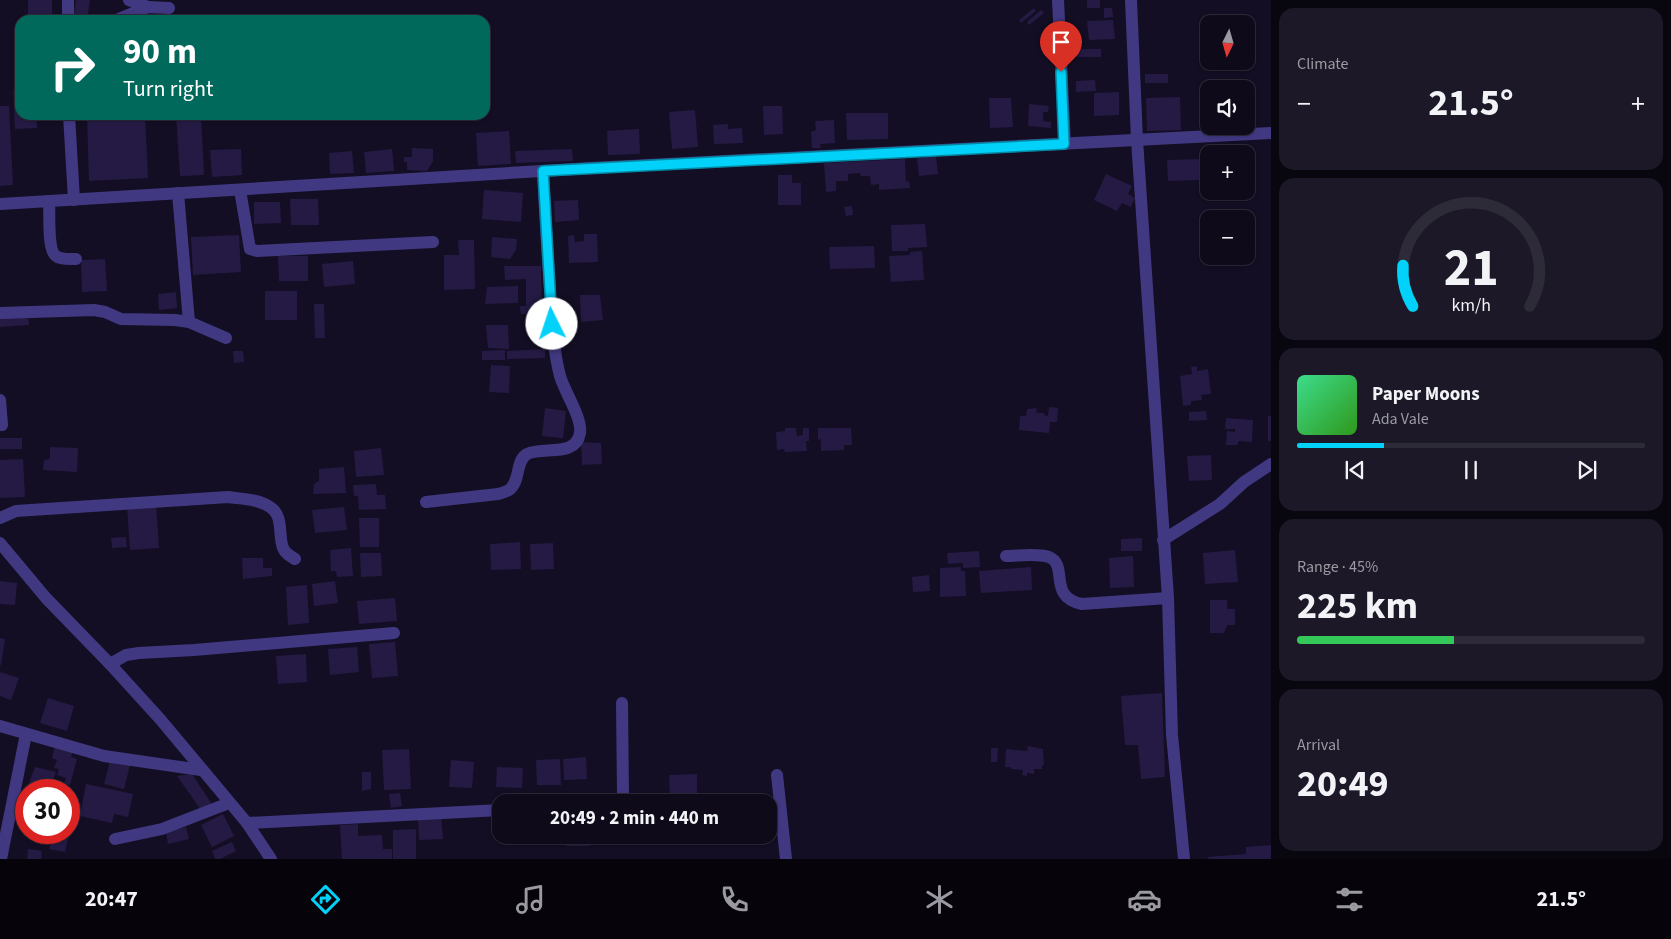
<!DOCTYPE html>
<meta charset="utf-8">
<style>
body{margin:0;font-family:"Source Sans 3",sans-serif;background:#1c1827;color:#f1f3f6;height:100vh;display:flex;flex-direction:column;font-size:19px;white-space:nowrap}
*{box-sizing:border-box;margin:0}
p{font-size:16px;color:#9b9aa2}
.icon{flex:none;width:28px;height:28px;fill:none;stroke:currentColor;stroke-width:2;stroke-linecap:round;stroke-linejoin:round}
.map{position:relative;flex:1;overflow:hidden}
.side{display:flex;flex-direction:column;gap:8px;padding:8px;background:#08060e;width:400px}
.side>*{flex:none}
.guide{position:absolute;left:15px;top:15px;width:475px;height:105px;border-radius:15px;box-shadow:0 1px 4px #0004,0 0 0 1px #2e2b39;background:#00695c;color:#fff;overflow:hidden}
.needle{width:32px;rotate:185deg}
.buttons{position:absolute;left:1200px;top:15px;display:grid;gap:10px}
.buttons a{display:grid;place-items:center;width:55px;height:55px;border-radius:10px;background:#0e0a1a;box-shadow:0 1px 4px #0004,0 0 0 1px #2e2b39;font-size:25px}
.speed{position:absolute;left:15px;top:779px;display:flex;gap:10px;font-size:25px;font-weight:700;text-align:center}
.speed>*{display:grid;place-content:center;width:65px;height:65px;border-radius:50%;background:#0e0a1a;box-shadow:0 1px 4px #0004,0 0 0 1px #2e2b39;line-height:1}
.speed .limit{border:8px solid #d22;background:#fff;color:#111}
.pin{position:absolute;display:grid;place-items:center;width:42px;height:42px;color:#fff;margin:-51px -21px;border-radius:50% 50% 50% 0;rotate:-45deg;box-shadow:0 0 5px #0007}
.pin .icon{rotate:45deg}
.me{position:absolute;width:55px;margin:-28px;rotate:356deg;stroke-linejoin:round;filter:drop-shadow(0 0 4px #0008)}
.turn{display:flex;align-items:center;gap:18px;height:105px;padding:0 25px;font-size:22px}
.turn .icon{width:65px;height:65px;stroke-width:2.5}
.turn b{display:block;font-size:35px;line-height:42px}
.big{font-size:38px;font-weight:700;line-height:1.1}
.side .card{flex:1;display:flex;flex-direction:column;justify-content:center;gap:8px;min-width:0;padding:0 18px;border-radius:15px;background:#1c1827}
.side .dial{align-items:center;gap:0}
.dial svg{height:130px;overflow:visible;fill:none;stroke:#2e2b39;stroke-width:7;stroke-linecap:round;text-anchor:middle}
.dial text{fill:#f1f3f6;stroke:none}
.song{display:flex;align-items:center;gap:15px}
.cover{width:60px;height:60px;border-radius:8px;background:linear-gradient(135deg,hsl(150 70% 55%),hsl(110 70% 35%))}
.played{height:5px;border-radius:2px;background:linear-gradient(90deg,#02d2f9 25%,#2e2b39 25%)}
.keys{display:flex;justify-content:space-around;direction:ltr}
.heat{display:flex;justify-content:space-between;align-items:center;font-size:28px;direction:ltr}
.charge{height:8px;border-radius:4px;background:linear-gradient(90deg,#34c759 45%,#2e2b39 0)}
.trip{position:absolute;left:492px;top:794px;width:285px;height:50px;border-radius:15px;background:#0e0a1a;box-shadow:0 1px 4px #0004,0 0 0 1px #2e2b39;font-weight:700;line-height:50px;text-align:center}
.dock{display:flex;height:80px;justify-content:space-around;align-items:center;background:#06040a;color:#9b9aa2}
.dock .icon{width:35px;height:35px}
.dock .active{color:#02d2f9}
.dock b{font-size:22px;color:#f1f3f6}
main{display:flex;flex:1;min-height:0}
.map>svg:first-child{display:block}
.building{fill:#251a44}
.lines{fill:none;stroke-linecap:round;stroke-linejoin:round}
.minor{stroke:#403982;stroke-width:12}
.route-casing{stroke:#0188a2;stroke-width:12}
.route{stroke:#02d2f9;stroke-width:9}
</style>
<main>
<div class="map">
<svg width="1271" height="859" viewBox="0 0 1271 859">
<rect width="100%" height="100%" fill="#130e23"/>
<!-- building -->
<g class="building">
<rect x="28" y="0" width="24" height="20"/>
<polygon points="76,0 90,0 87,20 73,20"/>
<rect x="1087" y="0" width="13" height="8"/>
<polygon points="1034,8 1036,11 1021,23 1019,20"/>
<polygon points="1104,8 1112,8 1113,17 1104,18"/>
<polygon points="1041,10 1044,13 1029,25 1027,22"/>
<polygon points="1113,20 1115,39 1089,40 1087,21"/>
<rect x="1077" y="49" width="24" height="8"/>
<rect x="1145" y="74" width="23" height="9"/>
<polygon points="1095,80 1096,91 1076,92 1076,81"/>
<polygon points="13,90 20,90 20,115 36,115 37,128 15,129"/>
<polygon points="1119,92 1119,115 1094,116 1094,93"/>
<polygon points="1180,97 1181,130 1147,131 1146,98"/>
<polygon points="989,98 1011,98 1013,127 990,128"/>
<polygon points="1029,104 1049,106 1048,112 1043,112 1043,121 1051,122 1051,128 1028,126"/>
<polygon points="0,106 9,106 13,185 0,186"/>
<polygon points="763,106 782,106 783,134 764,135"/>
<polygon points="695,110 698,147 672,149 669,112"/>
<polygon points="846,113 888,113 888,139 847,140"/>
<polygon points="87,115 145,115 148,178 89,181"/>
<polygon points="176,115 201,115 204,175 180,176"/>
<polygon points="834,120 835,143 820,144 821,148 812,148 811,132 816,130 815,121"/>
<polygon points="728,124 728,129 742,128 743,143 714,144 713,125"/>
<polygon points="639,129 640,154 608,155 607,131"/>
<polygon points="509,131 511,164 478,166 476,133"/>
<polygon points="412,148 433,149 433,161 427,171 407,170 407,162 404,162 404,157 412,157"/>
<polygon points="241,149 242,175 212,177 210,150"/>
<polygon points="392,149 394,171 366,173 364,152"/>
<polygon points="572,149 573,161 516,163 515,151"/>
<polygon points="352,151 354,173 330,174 329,153"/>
<polygon points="936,156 938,174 919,176 917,158"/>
<polygon points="905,159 906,182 909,181 910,188 879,190 879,184 871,185 870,176 861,176 860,173 848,174 848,181 836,181 836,191 826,192 824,163"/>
<polygon points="1200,159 1201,180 1168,181 1167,160"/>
<polygon points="1106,174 1132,186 1128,194 1135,198 1131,207 1122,203 1117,211 1094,200"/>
<polygon points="778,175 792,175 792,183 801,183 801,205 778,205"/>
<polygon points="484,190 523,193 521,222 482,219"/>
<polygon points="290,199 318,199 319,225 291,225"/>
<polygon points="578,200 579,220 555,222 554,201"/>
<polygon points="254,202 280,202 281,223 254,224"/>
<polygon points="852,206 853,215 846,216 844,207"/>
<polygon points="925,224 927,247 908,248 908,251 892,251 891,225"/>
<polygon points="584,234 597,234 598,262 569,263 568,236 574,235 575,242 584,241"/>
<polygon points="239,235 241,272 193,275 191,237"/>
<polygon points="492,237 517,239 516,250 510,259 491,257"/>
<polygon points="458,240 474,240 475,289 444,290 444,255 459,255"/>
<polygon points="874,246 875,268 830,269 829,247"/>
<polygon points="922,251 924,280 891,282 889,256 910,255 910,252"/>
<polygon points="278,256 308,256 308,281 279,281"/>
<polygon points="105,259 107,291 82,292 81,260"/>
<polygon points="353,261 355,284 324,287 322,264"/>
<polygon points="504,266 541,266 542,314 521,314 520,306 526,306 526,279 505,280"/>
<polygon points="518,286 518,303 485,304 487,287"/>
<rect x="265" y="291" width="32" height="29"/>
<polygon points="176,292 177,308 159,310 158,294"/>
<polygon points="580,295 600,295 603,320 581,322"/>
<polygon points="314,304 324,304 325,338 315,338"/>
<polygon points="28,315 29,325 0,327 0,318"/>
<polygon points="486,325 508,325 509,349 488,348"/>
<polygon points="545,349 545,358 507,359 507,351"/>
<polygon points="505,350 505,360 482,360 482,351"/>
<polygon points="233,351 243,351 244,362 234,363"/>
<polygon points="491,365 510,366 509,393 489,392"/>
<polygon points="1197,366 1197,371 1208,369 1211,394 1201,395 1202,400 1191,401 1191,405 1183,406 1180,376 1192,374 1191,367"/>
<polygon points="1049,407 1058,408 1057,422 1050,422 1049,433 1019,430 1020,416 1026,416 1027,409 1037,408 1036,413 1044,413 1044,415 1048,416"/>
<polygon points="545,408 566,411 563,438 542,436"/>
<polygon points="1206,411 1207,420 1189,421 1189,412"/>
<rect x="1268" y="416" width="3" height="25"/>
<polygon points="1226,418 1253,420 1252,442 1239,441 1237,445 1226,445 1227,431 1235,432 1235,429 1225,429"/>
<polygon points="785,428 796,428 797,436 803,435 803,428 809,428 809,441 806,441 807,451 785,452 784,449 777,450 776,432 785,431"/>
<polygon points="818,428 851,428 852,445 844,445 844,450 821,451 821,439 818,440"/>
<rect x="0" y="438" width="22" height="11"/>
<polygon points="581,442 601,443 602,464 582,465"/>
<polygon points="50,447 78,448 77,472 43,470 44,460 50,459"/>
<polygon points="381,448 384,475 356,477 354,451"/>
<polygon points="1211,455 1212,480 1189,481 1187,456"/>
<polygon points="23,459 25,497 0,498 0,460"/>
<polygon points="344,467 346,493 313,494 314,484 319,481 319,469"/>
<polygon points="376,484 377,495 385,495 386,509 359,510 358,496 354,496 353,485"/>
<polygon points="156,505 159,548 130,550 127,507"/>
<polygon points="344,507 347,530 315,533 312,510"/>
<polygon points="359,518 379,518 379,547 360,547"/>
<polygon points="126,537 127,547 112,548 111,538"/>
<polygon points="1142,538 1142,551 1121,551 1121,539"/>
<polygon points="520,542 521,569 491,570 490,544"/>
<polygon points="553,543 554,569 531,570 530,544"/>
<polygon points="351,548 353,576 337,577 336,571 331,571 330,550"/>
<polygon points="1235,550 1238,582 1205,584 1203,553"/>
<polygon points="979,551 980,567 963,568 963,563 948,564 947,553"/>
<polygon points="360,553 381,553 382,576 361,577"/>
<polygon points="1133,556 1134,587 1110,588 1109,558"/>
<polygon points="242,558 263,558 263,568 272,568 272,576 243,579"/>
<polygon points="961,567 961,571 965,571 966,596 940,597 940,568"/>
<polygon points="1031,567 1032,590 981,593 979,571"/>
<polygon points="929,575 930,591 913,592 912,577"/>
<polygon points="0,581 17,583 15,605 0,604"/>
<polygon points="335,581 338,603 314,606 312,584"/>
<polygon points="307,585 309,623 288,625 286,587"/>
<polygon points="395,598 397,621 359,624 357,601"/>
<polygon points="1210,600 1227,600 1227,609 1235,609 1235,625 1227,625 1224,633 1210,633"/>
<polygon points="0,638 5,639 1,665 0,665"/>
<polygon points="395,642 398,676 372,678 369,644"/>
<polygon points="357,647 359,672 330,675 328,649"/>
<polygon points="306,654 307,682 278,684 276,656"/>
<polygon points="0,672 19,678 11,700 0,696"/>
<polygon points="1162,693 1165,777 1141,779 1138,745 1125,745 1121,696"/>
<polygon points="48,698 74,706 67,731 40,723"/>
<polygon points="55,745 73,750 71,757 77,759 70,785 64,783 66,778 57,775 59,769 54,768 57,760 52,758"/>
<polygon points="1028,746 1043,749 1044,765 1042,765 1042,769 1034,769 1034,774 1027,773 1027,776 1022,775 1023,770 1011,769 1011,767 1005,767 1006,749 1027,751"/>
<polygon points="991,748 998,748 997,762 991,762"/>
<polygon points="409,749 411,789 384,790 382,750"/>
<polygon points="586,757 587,779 564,780 563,759"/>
<polygon points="560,759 561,785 537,785 536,760"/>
<polygon points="451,760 474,762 472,788 449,787"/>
<polygon points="110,761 130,765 124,789 104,784"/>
<polygon points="35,767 56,772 49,790 37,790 28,786"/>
<polygon points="497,767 523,768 522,788 496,787"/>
<polygon points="362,772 371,772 371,789 362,791"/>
<polygon points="192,774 211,803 201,810 177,776"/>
<polygon points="697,774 697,799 694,802 670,802 669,775"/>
<polygon points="86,784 133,794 128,817 114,814 112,823 80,816"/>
<polygon points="400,793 402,806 391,808 389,794"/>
<polygon points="223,814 234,836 212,847 201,825"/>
<polygon points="441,816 443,839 419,840 418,818"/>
<polygon points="358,824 358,836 382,835 383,849 392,849 392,859 342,859 340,825"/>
<polygon points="69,826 71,826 65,852 49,849 53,832 69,832"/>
<polygon points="186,827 189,839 168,844 166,832"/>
<polygon points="416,829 416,859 393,859 393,830"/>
<rect x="566" y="835" width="24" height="11"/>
<polygon points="232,842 236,851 220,859 215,859 212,851"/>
<polygon points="1271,845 1271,859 1208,859 1207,857 1246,854 1246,847"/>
<polygon points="28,849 42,851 41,859 27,859"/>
</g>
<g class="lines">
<!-- minor -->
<g class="minor">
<polyline points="68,0 68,20"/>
<polyline points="129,0 148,7"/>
<polyline points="1058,0 1065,144"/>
<polyline points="1131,0 1137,140 1168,598 1172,735 1184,859"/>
<polyline points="116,20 148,7 169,8"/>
<polyline points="69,115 74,200"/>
<polyline points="240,190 250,249 257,251 433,242"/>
<polyline points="178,193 189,322"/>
<path d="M49,201c1,11 -2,49 7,55 5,4 14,3 20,3"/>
<polyline points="0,204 591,168 1271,133"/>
<polyline points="0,313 94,310 105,312 121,319 175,320 189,322 226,338"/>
<polyline points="0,400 2,425"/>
<path d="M426,502l72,-8c3,-1 8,-2 11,-4 12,-9 6,-29 18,-36 16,-8 49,4 53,-21 2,-16 -15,-40 -20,-57 -7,-27 -9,-58 -10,-87 -3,-39 -5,-78 -7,-118"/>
<path d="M0,518l16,-7 212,-14c13,2 30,2 42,10 14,9 8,28 13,41 2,5 7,8 12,11"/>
<polyline points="1163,540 1220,504 1244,482 1271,464"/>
<polyline points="0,543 46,598 110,664 160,719 247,823 271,859"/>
<path d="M1006,556c12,0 31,-3 43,1 20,8 -2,40 33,47l86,-6"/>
<polyline points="110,664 126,655 139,653 194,650 394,633"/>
<polyline points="0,726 104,756 201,770"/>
<polyline points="777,775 786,859"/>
<polyline points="619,802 623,795 622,703"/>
<polyline points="247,823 501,810"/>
<polyline points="115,839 162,829 229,803"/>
<polyline points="1,859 26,734"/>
</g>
</g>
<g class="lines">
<defs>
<polyline id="route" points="552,324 543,171 1064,144 1061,72"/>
</defs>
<!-- route casing -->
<use href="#route" class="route-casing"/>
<!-- route -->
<use href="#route" class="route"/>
</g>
</svg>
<div class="buttons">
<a><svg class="needle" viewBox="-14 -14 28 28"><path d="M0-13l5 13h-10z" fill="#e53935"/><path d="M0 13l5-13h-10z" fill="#9b9aa2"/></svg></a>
<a><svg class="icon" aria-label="sound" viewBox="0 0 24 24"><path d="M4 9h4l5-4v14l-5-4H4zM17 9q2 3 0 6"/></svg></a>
<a>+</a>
<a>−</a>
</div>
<div class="speed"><div class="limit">30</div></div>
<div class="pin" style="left:1061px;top:72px;background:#d93025"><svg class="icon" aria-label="arrive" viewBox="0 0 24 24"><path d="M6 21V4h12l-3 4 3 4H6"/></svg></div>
<svg class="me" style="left:552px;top:324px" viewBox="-20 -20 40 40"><circle r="19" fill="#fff"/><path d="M0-13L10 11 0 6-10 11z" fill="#02d2f9"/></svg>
<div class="trip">20:49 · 2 min · 440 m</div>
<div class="guide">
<div class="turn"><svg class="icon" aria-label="right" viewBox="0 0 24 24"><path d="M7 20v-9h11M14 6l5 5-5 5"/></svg><div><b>90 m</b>Turn right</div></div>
</div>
</div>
<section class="side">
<div class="card"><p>Climate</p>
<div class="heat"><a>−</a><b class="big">21.5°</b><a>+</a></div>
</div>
<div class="card dial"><svg viewBox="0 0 100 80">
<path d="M14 69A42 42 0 1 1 86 69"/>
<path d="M14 69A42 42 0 0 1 8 44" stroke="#02d2f9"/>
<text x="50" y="56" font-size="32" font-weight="700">21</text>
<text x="50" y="72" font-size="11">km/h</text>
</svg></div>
<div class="card">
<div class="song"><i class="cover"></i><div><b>Paper Moons</b><p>Ada Vale</p></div></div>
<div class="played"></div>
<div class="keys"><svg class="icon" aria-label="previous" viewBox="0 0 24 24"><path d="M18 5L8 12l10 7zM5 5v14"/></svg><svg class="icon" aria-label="pause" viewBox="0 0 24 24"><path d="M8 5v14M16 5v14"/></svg><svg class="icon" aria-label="next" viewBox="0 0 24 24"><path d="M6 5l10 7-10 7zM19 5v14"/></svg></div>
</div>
<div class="card"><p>Range · 45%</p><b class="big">225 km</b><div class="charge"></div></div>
<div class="card"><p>Arrival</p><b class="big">20:49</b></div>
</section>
</main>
<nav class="dock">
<b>20:47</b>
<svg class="icon active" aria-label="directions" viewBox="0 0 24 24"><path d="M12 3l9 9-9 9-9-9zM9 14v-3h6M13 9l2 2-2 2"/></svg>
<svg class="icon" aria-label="music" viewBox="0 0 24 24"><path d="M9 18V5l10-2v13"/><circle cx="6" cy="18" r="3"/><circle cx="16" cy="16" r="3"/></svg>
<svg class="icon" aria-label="phone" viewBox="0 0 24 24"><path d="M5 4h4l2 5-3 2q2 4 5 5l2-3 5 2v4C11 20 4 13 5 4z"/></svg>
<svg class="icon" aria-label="climate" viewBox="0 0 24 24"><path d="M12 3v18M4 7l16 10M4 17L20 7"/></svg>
<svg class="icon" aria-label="car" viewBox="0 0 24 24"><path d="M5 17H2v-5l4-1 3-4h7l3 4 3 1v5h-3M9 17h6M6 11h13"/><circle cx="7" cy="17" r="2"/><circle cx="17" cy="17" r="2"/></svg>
<svg class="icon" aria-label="filters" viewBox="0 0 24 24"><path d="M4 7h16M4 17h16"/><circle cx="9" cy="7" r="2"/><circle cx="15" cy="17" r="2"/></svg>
<b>21.5°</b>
</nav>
